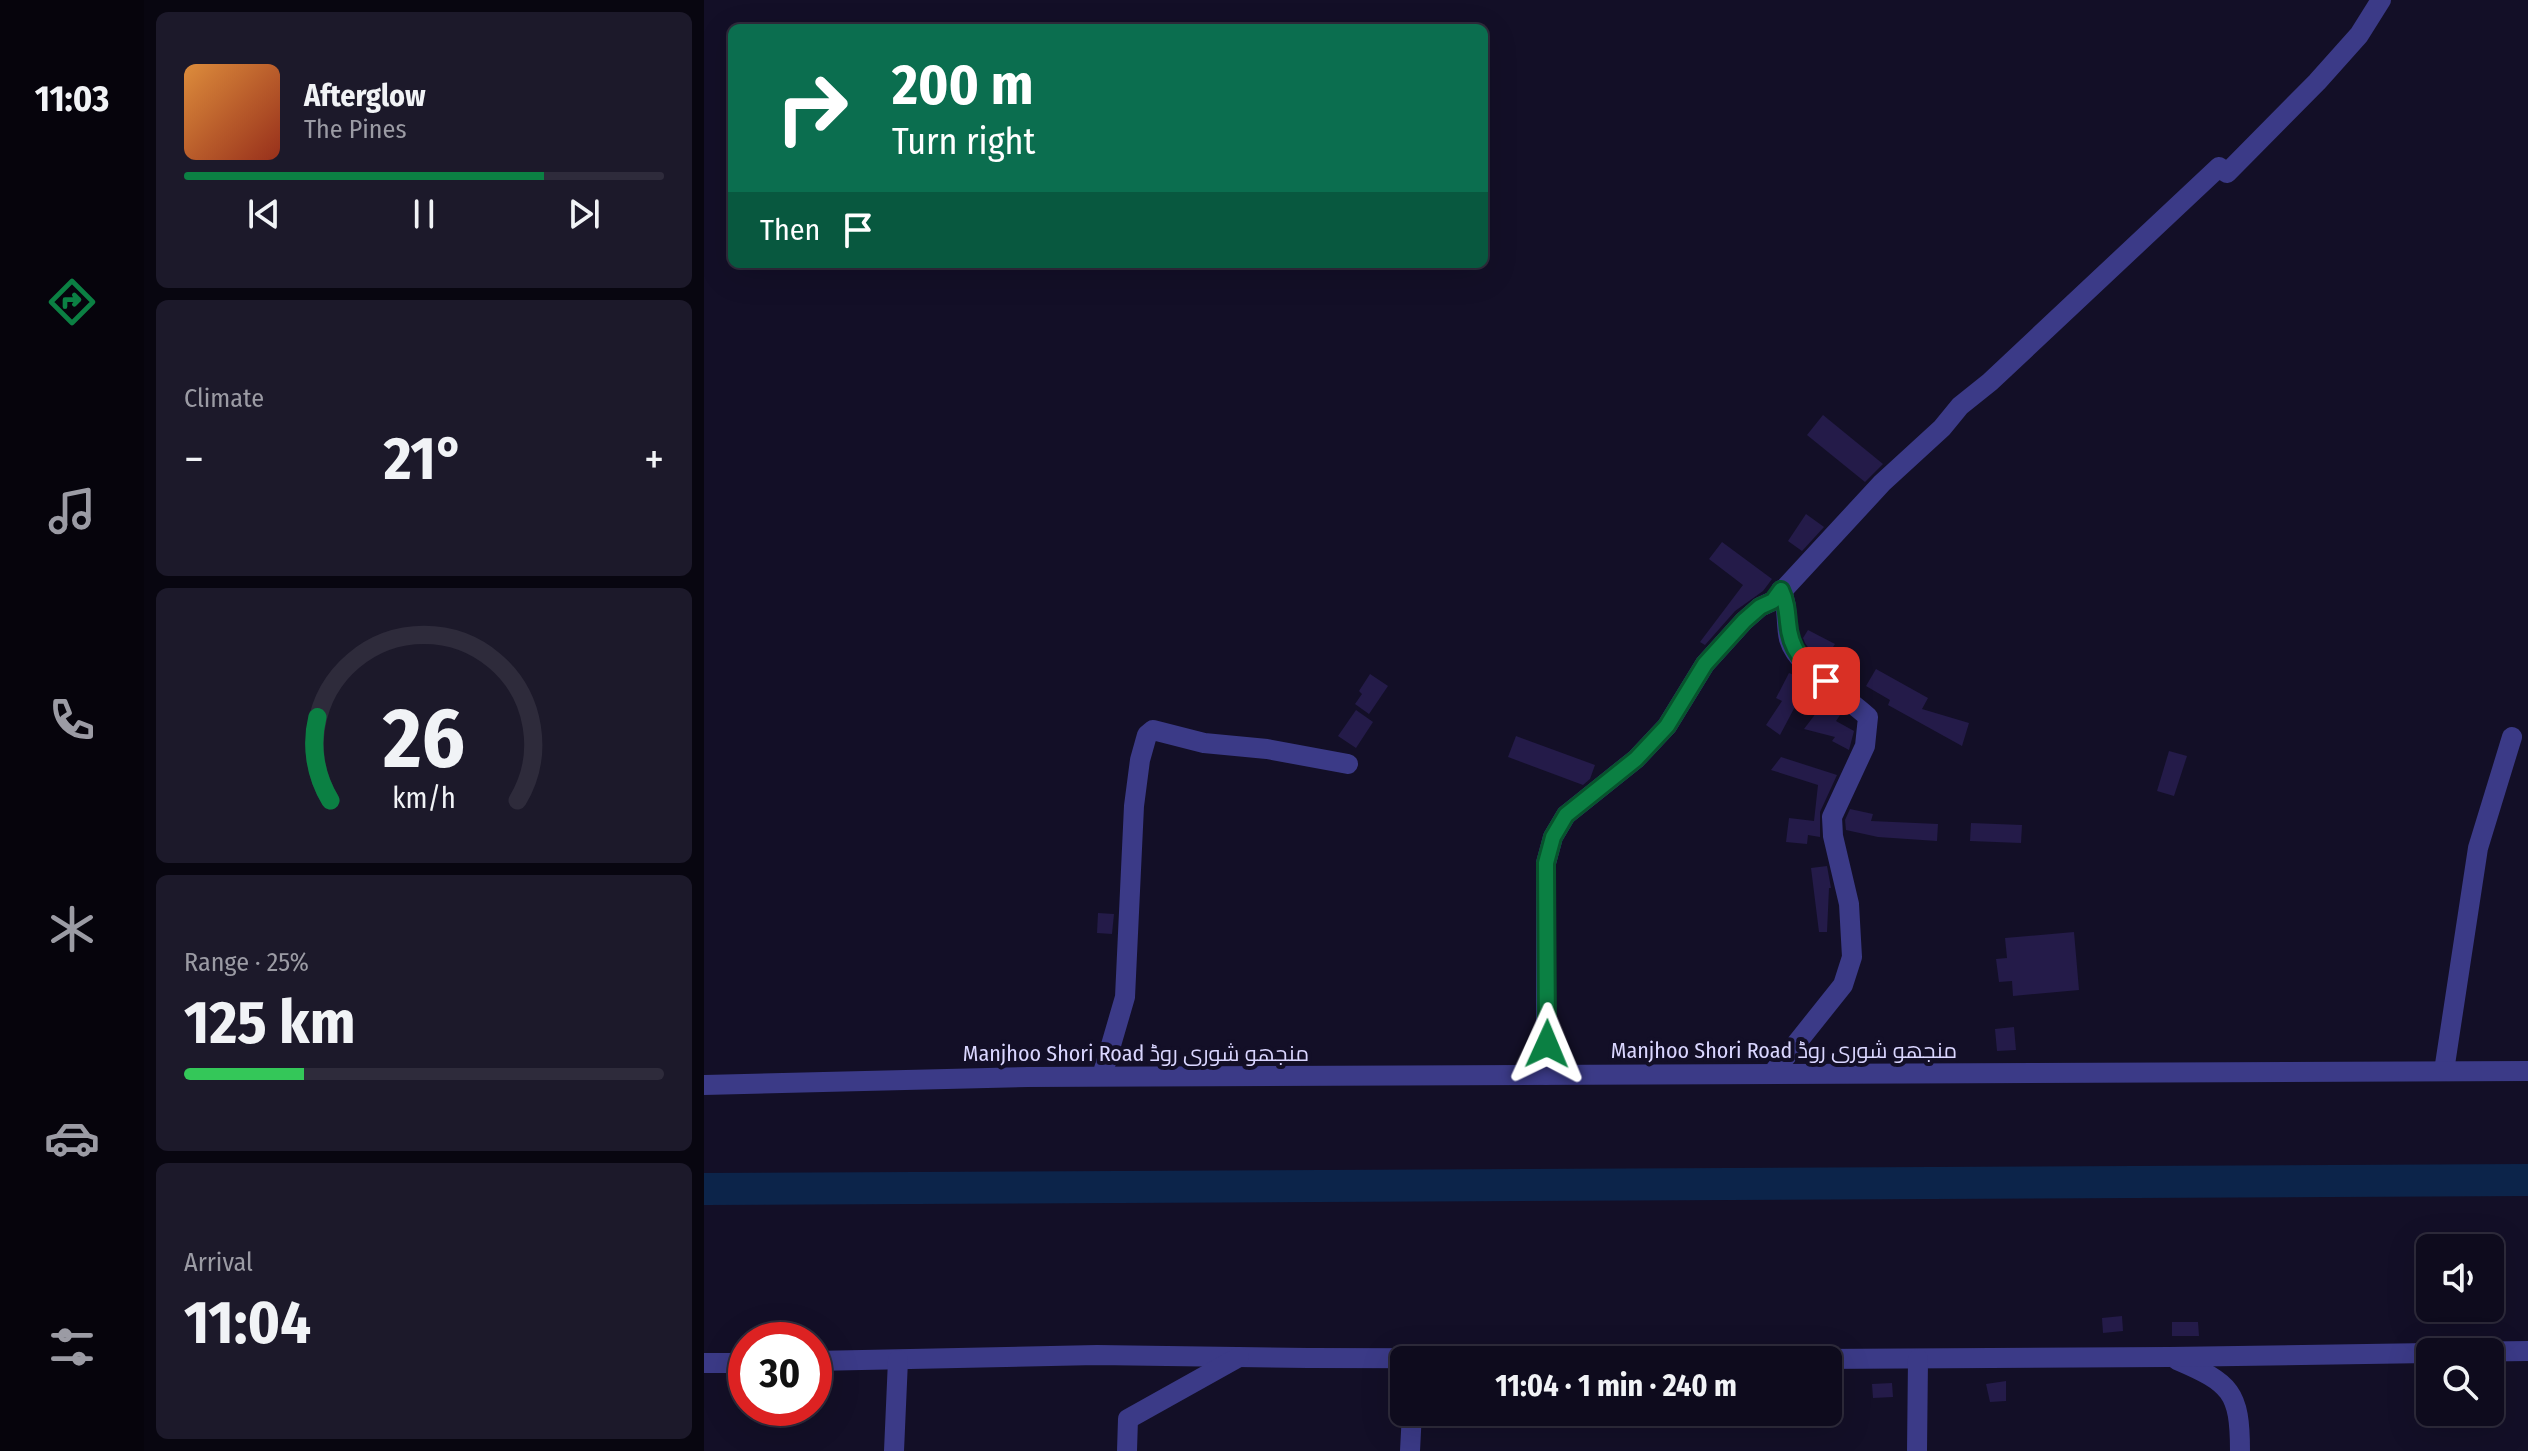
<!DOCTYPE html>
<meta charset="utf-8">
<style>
body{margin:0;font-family:"Fira Sans Condensed",Cairo,sans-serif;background:#1c192a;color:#f1f3f6;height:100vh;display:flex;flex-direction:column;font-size:30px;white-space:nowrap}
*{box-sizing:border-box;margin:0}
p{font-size:26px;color:#9b9ba4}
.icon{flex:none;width:44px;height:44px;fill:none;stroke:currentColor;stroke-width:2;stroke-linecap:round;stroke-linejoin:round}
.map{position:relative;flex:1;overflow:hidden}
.drawer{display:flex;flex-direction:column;gap:12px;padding:12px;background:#080610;width:560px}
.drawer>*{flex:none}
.banner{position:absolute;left:24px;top:24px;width:760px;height:244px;border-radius:12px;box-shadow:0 8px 32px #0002,0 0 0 2px #2e2b3b;background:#0b6e4f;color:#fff;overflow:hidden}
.controls{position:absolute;left:1712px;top:1234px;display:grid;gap:16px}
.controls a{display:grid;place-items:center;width:88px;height:88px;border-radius:12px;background:#0e0b1d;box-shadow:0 8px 32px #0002,0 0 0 2px #2e2b3b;font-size:40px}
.speed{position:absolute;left:24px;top:1322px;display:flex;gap:16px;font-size:40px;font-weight:700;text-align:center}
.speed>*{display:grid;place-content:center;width:104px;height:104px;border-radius:50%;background:#0e0b1d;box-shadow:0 8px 32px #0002,0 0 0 2px #2e2b3b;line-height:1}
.speed .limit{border:12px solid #d22;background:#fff;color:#111}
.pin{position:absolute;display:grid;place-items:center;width:68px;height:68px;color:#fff;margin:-34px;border-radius:16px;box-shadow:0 4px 12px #0006}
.me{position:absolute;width:88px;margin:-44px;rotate:1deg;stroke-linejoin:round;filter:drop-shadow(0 0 6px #0008)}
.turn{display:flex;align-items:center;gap:28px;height:168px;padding:0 32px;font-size:36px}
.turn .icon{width:104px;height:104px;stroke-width:2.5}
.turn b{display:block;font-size:56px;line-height:68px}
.then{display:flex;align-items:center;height:76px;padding:0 32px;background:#0003;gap:16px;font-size:30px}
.big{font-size:60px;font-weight:700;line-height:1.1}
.drawer .card{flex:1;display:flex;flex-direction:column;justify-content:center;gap:12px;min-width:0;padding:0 28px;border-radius:12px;background:#1c192a}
.drawer .dial{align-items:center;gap:0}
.dial svg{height:208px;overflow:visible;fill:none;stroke:#2e2b3b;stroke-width:7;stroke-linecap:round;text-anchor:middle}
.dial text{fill:#f1f3f6;stroke:none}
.song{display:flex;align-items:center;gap:24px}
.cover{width:96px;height:96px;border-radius:12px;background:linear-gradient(135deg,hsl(30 70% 55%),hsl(10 70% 35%))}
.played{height:8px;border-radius:4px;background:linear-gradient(90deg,#0b8043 75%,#2e2b3b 75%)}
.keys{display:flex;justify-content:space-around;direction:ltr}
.heat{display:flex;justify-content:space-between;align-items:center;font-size:44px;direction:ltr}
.charge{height:12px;border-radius:6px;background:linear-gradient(90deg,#34c759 25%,#2e2b3b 0)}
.trip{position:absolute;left:686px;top:1346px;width:452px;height:80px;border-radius:12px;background:#0e0b1d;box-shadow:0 8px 32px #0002,0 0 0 2px #2e2b3b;font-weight:700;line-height:80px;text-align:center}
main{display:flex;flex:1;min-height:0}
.tab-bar{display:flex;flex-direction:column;width:144px;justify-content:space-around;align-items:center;background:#06040c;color:#9b9ba4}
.tab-bar .icon{width:56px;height:56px}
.tab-bar .on{color:#0b8043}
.tab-bar b{font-size:36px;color:#f1f3f6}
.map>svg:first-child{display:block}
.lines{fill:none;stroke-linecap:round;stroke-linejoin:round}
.river{stroke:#0c244a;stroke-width:32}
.building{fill:#241b49}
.minor{stroke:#3b3a87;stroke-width:20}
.route-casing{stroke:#07532c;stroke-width:20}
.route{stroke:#0b8043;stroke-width:14}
.labels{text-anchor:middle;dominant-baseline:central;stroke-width:8;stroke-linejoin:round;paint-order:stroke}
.street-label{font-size:22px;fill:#dad6ff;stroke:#130f27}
</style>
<main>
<nav class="tab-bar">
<b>11:03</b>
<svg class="icon on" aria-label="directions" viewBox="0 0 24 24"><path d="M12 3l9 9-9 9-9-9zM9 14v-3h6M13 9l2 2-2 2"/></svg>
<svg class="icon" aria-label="music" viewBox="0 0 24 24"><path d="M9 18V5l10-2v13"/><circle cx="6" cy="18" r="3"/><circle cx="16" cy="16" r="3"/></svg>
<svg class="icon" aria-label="phone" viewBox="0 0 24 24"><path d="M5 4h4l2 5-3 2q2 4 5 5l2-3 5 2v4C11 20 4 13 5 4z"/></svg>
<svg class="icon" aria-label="climate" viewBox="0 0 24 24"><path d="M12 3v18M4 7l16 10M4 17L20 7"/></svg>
<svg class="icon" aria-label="car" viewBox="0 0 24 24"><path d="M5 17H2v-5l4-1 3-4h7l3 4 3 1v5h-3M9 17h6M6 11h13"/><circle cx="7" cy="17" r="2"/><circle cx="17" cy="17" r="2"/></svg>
<svg class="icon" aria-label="filters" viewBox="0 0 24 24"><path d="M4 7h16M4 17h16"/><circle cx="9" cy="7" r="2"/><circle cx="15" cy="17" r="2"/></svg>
</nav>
<section class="drawer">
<div class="card">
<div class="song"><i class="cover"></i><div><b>Afterglow</b><p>The Pines</p></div></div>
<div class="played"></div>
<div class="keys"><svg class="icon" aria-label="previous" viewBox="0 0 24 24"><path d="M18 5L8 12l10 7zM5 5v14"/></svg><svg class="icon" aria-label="pause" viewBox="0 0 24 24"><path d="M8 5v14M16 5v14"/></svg><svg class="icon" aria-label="next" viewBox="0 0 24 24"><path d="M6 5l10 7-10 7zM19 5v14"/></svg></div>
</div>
<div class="card"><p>Climate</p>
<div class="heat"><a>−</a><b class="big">21°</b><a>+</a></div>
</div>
<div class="card dial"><svg viewBox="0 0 100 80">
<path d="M14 69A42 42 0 1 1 86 69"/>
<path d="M14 69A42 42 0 0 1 9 37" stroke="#0b8043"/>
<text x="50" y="56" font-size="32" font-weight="700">26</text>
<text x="50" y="72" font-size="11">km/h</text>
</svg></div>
<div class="card"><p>Range · 25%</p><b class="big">125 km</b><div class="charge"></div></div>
<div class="card"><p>Arrival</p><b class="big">11:04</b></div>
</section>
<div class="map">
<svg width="1824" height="1451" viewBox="0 0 1824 1451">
<rect width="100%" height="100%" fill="#130f27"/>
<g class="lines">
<!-- river -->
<polyline class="river" points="0,1189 1824,1180"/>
</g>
<!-- building -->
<g class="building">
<polygon points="1119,415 1179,464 1161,482 1103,435"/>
<polygon points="1102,514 1120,527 1098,551 1084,541"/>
<polygon points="1018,542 1068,579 1059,591 1031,611 1001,645 996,642 1039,585 1005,559"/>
<polygon points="1104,630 1131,644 1120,661 1108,653 1101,643 1099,638"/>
<polygon points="1172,669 1224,698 1218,709 1265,723 1258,746 1184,705 1186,700 1162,686"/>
<polygon points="1085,673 1095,677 1103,684 1076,735 1062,725 1078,701 1072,698"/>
<polygon points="666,674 684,686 665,714 651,704 658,694 655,691"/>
<polygon points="1122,700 1138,712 1132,721 1150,731 1145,750 1128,741 1131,737 1100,729"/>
<polygon points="652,710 669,722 652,748 634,736"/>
<polygon points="812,736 891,765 886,779 879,785 804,757"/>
<polygon points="1465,751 1483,756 1470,796 1453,791"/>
<polygon points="1077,757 1133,775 1116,812 1116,837 1104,835 1103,844 1082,842 1085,818 1110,821 1114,785 1067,770"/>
<polygon points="1146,809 1169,814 1167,821 1234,824 1233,841 1174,837 1142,830 1141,820"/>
<polygon points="1267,823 1318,825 1317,843 1266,841"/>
<polygon points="1123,866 1127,888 1125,888 1123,932 1115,932 1107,868"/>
<polygon points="394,913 410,914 408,934 393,933"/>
<polygon points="1370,932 1375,990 1309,996 1308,981 1295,982 1292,959 1303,958 1301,938"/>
<polygon points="1310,1027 1312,1050 1293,1051 1291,1029"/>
<polygon points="1418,1316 1419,1331 1399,1333 1398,1318"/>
<polygon points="1468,1322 1494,1322 1495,1336 1468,1336"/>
<polygon points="1302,1381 1302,1401 1286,1402 1282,1384"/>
<polygon points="1188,1383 1189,1397 1169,1398 1168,1384"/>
</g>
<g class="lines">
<!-- minor -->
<g class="minor">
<polyline points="1740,1071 1774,848 1808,737"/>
<path d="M1068,1074l71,-89 9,-28 -3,-53 -16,-68 -1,-19 33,-71 3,-29c-22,-21 -71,-49 -79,-78 -4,-17 0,-34 -8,-49"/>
<polyline points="842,1075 842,863 849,837 862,815 932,759 963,726 1001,664 1040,621 1056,607 1069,601 1178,483 1238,428 1256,406 1286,382 1515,167 1523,173 1613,82 1655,35 1677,0"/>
<polyline points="398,1076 421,997 430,806 436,760 443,735 449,730 500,743 563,749 644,764"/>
<polyline points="0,1085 324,1077 1824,1071"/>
<polyline points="1750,1352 1824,1351"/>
<path d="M1473,1360c54,23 63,32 63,91"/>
<polyline points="110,1361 393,1355 604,1358 1112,1359 1465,1357 1726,1353"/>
<polyline points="0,1363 42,1363"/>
<polyline points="190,1451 194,1360"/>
<polyline points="423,1451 424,1419 535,1357"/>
<polyline points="706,1451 708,1412"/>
<polyline points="1213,1451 1214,1359"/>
</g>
</g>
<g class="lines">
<defs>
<path id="route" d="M843,1044l-1,-181 7,-26 13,-22 70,-56 31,-33 38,-62 39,-43 16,-14 13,-6 8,-11c5,10 6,21 7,32 2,29 16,42 38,59"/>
</defs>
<!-- route casing -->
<use href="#route" class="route-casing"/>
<!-- route -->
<use href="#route" class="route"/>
</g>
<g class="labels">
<!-- street labels -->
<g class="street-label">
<text x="1080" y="1050">Manjhoo Shori Road منجھو شوری روڈ</text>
<text x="432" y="1053">Manjhoo Shori Road منجھو شوری روڈ</text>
</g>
</g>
</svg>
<div class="controls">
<a><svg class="icon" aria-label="sound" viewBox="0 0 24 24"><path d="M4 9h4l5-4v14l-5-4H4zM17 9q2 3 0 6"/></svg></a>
<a><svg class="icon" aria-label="search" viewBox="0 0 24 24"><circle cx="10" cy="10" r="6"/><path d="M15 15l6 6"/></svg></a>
</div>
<div class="speed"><div class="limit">30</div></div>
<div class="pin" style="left:1122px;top:681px;background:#d93025"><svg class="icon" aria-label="arrive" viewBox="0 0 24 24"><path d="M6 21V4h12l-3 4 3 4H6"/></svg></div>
<svg class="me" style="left:843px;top:1044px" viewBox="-20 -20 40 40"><path d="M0-17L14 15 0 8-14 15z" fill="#0b8043" stroke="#fff" stroke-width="4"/></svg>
<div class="trip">11:04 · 1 min · 240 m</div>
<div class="banner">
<div class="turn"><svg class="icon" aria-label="right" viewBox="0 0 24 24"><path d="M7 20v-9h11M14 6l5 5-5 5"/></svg><div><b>200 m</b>Turn right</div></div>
<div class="then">Then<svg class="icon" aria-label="arrive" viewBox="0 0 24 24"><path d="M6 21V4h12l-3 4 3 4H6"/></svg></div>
</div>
</div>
</main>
